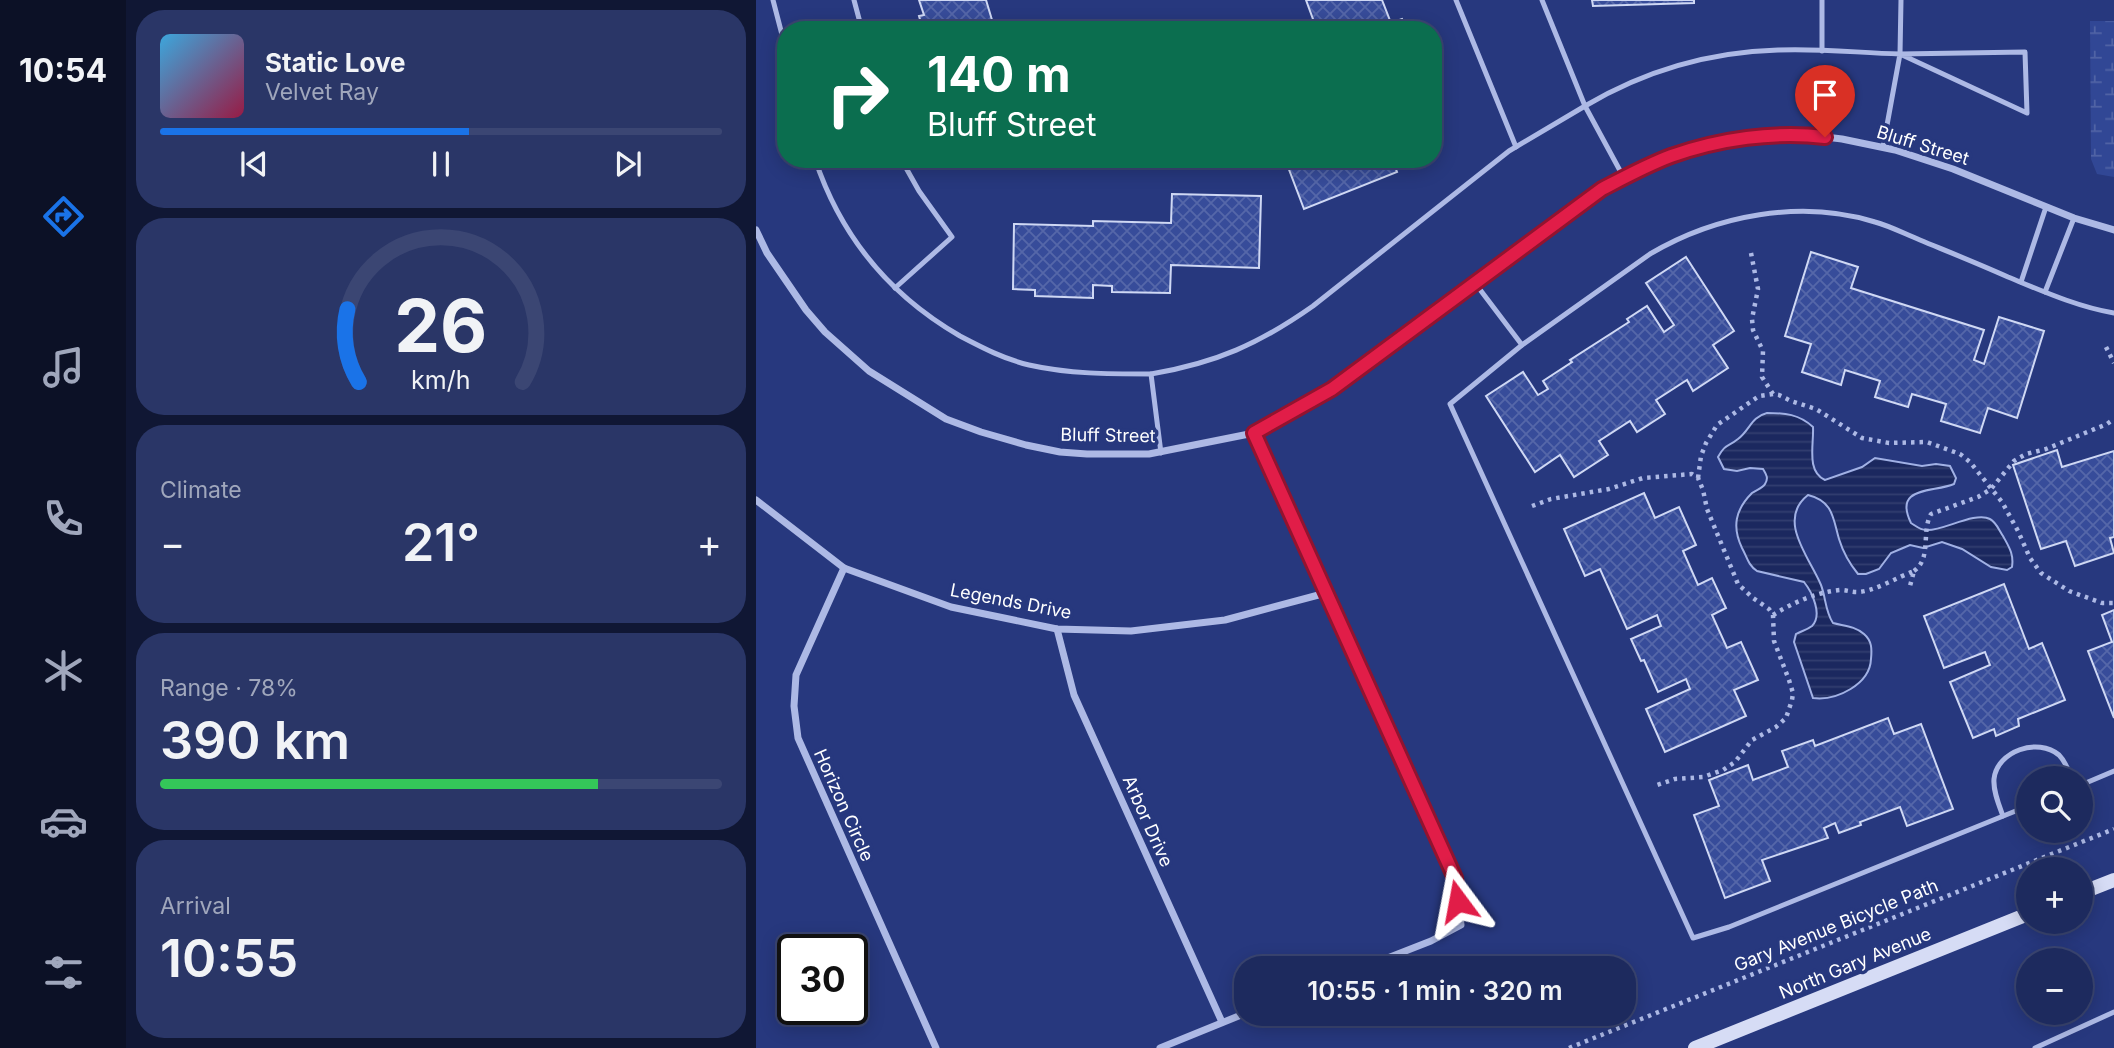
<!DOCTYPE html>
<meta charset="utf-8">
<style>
body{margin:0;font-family:Inter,sans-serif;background:#2a3667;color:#f1f3f6;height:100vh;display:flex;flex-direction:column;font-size:26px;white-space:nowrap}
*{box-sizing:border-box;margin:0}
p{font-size:23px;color:#a0a7bc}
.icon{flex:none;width:38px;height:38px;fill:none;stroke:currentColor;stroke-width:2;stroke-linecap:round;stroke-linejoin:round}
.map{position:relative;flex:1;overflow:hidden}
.details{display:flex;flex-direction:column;gap:10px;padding:10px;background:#101734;width:630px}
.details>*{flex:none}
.banner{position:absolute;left:21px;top:21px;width:665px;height:147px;border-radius:28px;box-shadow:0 4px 18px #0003,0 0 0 2px #3b4673;background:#0b6e4f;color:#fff;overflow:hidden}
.controls{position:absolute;left:1260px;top:766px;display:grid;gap:14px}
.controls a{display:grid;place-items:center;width:77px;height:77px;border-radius:50%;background:#1d2a5e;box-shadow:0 4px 18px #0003,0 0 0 2px #3b4673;font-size:35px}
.speed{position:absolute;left:21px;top:934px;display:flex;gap:14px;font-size:35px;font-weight:700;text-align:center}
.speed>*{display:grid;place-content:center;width:91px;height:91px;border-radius:50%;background:#1d2a5e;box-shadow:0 4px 18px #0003,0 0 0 2px #3b4673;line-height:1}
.speed .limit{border:4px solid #111;border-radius:10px;background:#fff;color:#111}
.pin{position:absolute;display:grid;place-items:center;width:60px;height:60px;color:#fff;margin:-72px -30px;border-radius:50% 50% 50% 0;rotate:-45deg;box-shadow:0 0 7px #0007}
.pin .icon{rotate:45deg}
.me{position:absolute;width:77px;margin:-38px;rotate:347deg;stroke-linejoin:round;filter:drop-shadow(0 0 5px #0008)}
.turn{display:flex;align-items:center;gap:24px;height:147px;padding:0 35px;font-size:32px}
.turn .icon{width:91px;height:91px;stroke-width:2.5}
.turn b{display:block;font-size:49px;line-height:60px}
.big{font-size:52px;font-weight:600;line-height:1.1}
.details .card{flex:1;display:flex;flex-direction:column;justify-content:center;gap:10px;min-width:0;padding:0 24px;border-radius:28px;background:#2a3667}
.details .dial{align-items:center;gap:0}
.dial svg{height:182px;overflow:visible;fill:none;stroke:#3b4673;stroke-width:7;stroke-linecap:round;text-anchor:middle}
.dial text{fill:#f1f3f6;stroke:none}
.song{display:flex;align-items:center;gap:21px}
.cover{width:84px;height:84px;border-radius:10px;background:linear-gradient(135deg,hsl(200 70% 55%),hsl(340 70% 35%))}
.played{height:7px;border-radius:4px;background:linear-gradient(90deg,#1a73e8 55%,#3b4673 55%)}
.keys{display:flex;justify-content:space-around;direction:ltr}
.heat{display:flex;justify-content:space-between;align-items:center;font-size:38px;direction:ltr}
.charge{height:10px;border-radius:5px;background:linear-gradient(90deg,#34c759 78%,#3b4673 0)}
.trip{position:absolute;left:478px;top:956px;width:402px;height:70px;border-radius:28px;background:#1d2a5e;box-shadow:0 4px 18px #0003,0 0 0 2px #3b4673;font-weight:600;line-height:70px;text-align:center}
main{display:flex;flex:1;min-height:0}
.tab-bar{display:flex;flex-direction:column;width:126px;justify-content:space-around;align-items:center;background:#0c1126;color:#a0a7bc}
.tab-bar .icon{width:49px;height:49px}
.tab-bar .active{color:#1a73e8}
.tab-bar b{font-size:32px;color:#f1f3f6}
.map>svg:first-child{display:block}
.wetland{fill:url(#wetland-marsh)}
.water{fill:url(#water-rules);stroke:#a1b1e5;stroke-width:2}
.building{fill:url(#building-cross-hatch);stroke:#cfd8f4;stroke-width:2}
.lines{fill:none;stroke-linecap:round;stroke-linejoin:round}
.path{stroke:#adb9e5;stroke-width:4.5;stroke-dasharray:3.5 5;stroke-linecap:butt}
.lane{stroke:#adb9e5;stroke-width:5}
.street{stroke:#adb9e5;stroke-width:7}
.secondary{stroke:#d6dcf5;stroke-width:14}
.route-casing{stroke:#92132f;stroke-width:18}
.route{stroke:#e11d48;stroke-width:12}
.labels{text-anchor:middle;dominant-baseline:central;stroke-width:7;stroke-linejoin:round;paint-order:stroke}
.street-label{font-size:18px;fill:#fff;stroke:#27387e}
</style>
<main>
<nav class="tab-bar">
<b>10:54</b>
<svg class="icon active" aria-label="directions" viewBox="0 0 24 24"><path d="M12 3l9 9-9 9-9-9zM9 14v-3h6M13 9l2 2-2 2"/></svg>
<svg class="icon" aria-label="music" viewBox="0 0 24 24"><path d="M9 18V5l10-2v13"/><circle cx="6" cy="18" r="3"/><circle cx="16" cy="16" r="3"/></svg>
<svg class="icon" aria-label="phone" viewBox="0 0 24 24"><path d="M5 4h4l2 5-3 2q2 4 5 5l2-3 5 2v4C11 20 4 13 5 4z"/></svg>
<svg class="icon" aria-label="climate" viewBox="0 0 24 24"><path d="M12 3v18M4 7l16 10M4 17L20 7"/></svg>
<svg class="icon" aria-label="car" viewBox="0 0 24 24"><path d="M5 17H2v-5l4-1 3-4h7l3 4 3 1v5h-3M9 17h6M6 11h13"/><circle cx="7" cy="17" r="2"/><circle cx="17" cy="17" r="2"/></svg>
<svg class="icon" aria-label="filters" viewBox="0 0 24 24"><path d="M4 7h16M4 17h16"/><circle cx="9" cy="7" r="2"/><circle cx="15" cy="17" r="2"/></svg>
</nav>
<section class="details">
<div class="card">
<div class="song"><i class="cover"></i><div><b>Static Love</b><p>Velvet Ray</p></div></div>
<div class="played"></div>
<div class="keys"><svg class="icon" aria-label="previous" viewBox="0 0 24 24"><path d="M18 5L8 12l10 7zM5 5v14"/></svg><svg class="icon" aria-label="pause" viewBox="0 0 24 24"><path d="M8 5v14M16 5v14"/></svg><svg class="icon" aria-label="next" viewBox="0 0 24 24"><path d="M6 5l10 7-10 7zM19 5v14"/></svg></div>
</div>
<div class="card dial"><svg viewBox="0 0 100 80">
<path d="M14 69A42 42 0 1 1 86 69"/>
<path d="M14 69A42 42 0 0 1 9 37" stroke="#1a73e8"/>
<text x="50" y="56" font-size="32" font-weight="700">26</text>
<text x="50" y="72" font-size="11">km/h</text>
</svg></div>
<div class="card"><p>Climate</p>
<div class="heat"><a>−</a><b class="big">21°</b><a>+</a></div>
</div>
<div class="card"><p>Range · 78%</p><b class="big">390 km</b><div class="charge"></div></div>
<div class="card"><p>Arrival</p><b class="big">10:55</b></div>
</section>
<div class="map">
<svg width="1358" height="1048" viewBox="0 0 1358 1048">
<defs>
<pattern id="wetland-marsh" width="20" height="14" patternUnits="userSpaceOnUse" patternTransform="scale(1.75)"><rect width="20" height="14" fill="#314795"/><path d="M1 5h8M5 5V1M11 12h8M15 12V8" fill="none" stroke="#5063a5"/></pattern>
<pattern id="water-rules" width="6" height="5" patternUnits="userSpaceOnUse" patternTransform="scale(1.75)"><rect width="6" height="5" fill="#1b285f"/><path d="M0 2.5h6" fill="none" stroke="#323e6f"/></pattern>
<pattern id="building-cross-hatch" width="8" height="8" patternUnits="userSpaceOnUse" patternTransform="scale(1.75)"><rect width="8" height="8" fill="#374c9a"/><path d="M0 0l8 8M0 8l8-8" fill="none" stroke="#5567a9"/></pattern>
</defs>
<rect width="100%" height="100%" fill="#27387e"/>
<!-- wetland -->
<polygon class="wetland" points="1334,21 1358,21 1358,177 1341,174 1335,159"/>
<!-- water -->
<path class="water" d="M1011,413c18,0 32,1 46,14 1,18 -7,44 12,53l37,-13 13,-9 47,8 14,-2 14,2 6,12 -2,6c-22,9 -61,2 -43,39 5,3 9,7 15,7 15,2 49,-19 64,-11 6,3 9,11 13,17 6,11 11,18 9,31l-5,3 -16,-3 -29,-18 -20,-7 -19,6 -13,-3 -7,3 -12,5 -12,16 -13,5h-8c-9,-11 -15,-22 -19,-35 -6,-21 -6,-38 -31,-44 -32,25 2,63 13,90 5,13 4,26 12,38 11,3 22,3 31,11 8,7 8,15 7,25 -1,25 -34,42 -58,39l-19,-56 2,-8c5,-3 11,-4 16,-8 11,-11 0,-34 -8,-44l-47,-11c-9,-6 -10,-14 -15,-23 -10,-21 -7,-38 10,-55 4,-3 11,-5 13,-9 4,-6 1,-10 -2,-15l-13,-1 -13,3 -13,-2 -6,-12c7,-13 10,-10 20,-18 12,-9 13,-22 29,-26z"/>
<!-- building -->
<g class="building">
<polygon points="163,0 230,0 239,30 167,30 163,16 168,15"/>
<polygon points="550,0 626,0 635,23 646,19 651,30 561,30"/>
<polygon points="836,0 938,0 938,3 837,6"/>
<polygon points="529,159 636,159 641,172 548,209"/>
<polygon points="416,194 505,196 503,268 415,265 414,293 356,292 356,286 337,285 337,298 279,296 279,290 257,289 258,224 337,226 337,221 415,223"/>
<polygon points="1055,252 1102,267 1095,288 1228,330 1218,360 1228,364 1243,317 1288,331 1261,418 1232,408 1224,433 1185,421 1190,404 1156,394 1152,407 1119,397 1124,381 1089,370 1085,385 1046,372 1055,344 1029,336"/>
<polygon points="930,257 978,331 957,345 972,368 937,391 931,380 900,400 909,414 881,432 874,421 843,441 852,455 818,477 804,455 779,472 730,396 767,372 782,395 792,389 787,381 816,362 814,360 873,322 871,319 891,306 908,332 918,325 890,283"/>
<polygon points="1301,450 1306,467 1358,451 1358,537 1354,538 1358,553 1319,566 1310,541 1285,549 1257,465"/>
<polygon points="888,493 899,518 923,507 940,545 927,551 942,585 956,578 970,608 956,615 971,648 985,642 1002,680 978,690 990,716 909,752 890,709 934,689 930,679 902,692 888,660 885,661 875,639 905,626 901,615 871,629 844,569 829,576 808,529"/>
<polygon points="1248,584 1273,649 1286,643 1309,700 1262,719 1263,726 1240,736 1238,729 1217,738 1194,682 1234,665 1229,652 1188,668 1168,616"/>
<polygon points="1358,610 1358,718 1332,651 1356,642 1346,615"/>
<polygon points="1132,718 1138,734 1165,724 1197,809 1151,826 1144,807 1104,822 1105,825 1083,833 1079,823 1068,828 1072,838 1006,860 1014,881 969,898 938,815 963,806 953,780 992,765 997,780 1032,767 1026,751 1057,740 1059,746"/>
</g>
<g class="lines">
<!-- path -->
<g class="path">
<polyline points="995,253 1002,289 996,319 997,330 1007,351 1006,377 1017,394"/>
<polyline points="1350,347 1358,363"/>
<polyline points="942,478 945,456 950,443 961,425 1003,396 1017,394 1023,395 1035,401 1060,409 1106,438 1133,443 1171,442 1204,454 1214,462 1246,502 1262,531 1274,558 1285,573 1313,591 1346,603 1358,603"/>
<polyline points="776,506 795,499 853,489 887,478 936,474 942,478 947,490 951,509 982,584 997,598 1013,609 1017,615 1018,641 1033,680 1037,693 1036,700 1030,718 1020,727 996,740 979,762 967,770 947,777 919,779 901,785"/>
<path d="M1158,571c18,-13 7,-39 17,-57l47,-17 13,-8 23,-28 12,-7 20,-5 61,-25 7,-5"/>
<path d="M1017,615c19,-12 44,-23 67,-25 6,0 11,2 17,2 16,0 41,-15 57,-21l-4,15"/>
<polyline points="813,1048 1358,829"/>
</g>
<!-- lane -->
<g class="lane">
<polyline points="17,0 30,50"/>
<polyline points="98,0 106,30"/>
<polyline points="700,0 760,147"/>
<path d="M786,0l43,106c59,-35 124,-54 193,-56 40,-2 82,3 122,4l-17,93"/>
<polyline points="1066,51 1066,0"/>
<polygon points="1269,52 1271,113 1144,54"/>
<polyline points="1144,54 1145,0"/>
<path d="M59,159c26,78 74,136 145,177 23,12 44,23 69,29 40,9 80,9 122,9l10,79"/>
<polyline points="1265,282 1290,207"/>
<path d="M719,283l47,62 128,-91c66,-39 151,-55 225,-32 15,4 30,12 45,18 29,12 59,24 88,37 34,14 70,30 106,36"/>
<polyline points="139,288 196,237 163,191 145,159"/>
<polyline points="1289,292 1318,218"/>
<polyline points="766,345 694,404 937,938 973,927 1272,806"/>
<path d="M395,374c65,-11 108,-30 162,-68l196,-155 76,-45 39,72"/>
<polyline points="1325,785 1358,771"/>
<path d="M1247,816c-4,-11 -10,-25 -9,-37 3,-28 44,-42 65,-24 6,6 10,16 13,24"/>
<polyline points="1279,1048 1358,1012"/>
</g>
<!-- street -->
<g class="street">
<polyline points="0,230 11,253 50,310 69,332 113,371 190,419 225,432 270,445 304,452 331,454 393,454 498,433 576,389 846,189 915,156 962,143 988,138 1053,135 1086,139 1139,150 1197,169 1318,218 1358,230"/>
<polyline points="498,433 699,878 705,925 675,941 606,968"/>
<polyline points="0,500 88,568 195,607 301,629 375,631 469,620 570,593"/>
<polyline points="88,568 40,675 38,706 42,738 180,1048"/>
<polyline points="301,629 318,695 466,1022"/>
<polyline points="404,1048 490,1013"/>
</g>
<!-- secondary -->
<g class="secondary">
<polyline points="1325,893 1358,880"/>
<polyline points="939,1048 1272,914"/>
</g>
</g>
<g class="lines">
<defs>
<path id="route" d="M702,901l-3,-23 -201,-445 78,-44 270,-200c23,-12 45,-24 69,-33 48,-17 103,-25 154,-19"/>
</defs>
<!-- route casing -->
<use href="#route" class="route-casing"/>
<!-- route -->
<use href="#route" class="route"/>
</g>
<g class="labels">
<!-- street labels -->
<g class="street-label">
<text transform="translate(1167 145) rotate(17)">Bluff Street</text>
<text transform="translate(352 435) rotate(1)">Bluff Street</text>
<text transform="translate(255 601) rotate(11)">Legends Drive</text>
<text transform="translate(88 805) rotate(66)">Horizon Circle</text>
<text transform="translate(392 821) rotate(66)">Arbor Drive</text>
<text transform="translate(1080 925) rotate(-22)">Gary Avenue Bicycle Path</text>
<text transform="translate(1099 963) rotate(-22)">North Gary Avenue</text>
</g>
</g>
</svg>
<div class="controls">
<a><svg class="icon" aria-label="search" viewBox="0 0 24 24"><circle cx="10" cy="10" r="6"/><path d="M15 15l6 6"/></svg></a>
<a>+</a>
<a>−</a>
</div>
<div class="speed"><div class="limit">30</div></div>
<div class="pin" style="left:1069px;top:137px;background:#d93025"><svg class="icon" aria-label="arrive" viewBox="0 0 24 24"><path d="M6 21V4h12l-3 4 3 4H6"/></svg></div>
<svg class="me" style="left:702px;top:901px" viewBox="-20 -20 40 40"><path d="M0-17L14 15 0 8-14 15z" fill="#e11d48" stroke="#fff" stroke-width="4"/></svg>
<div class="trip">10:55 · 1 min · 320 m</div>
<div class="banner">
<div class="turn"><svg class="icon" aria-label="right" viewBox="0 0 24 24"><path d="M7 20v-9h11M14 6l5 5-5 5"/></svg><div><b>140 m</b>Bluff Street</div></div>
</div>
</div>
</main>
